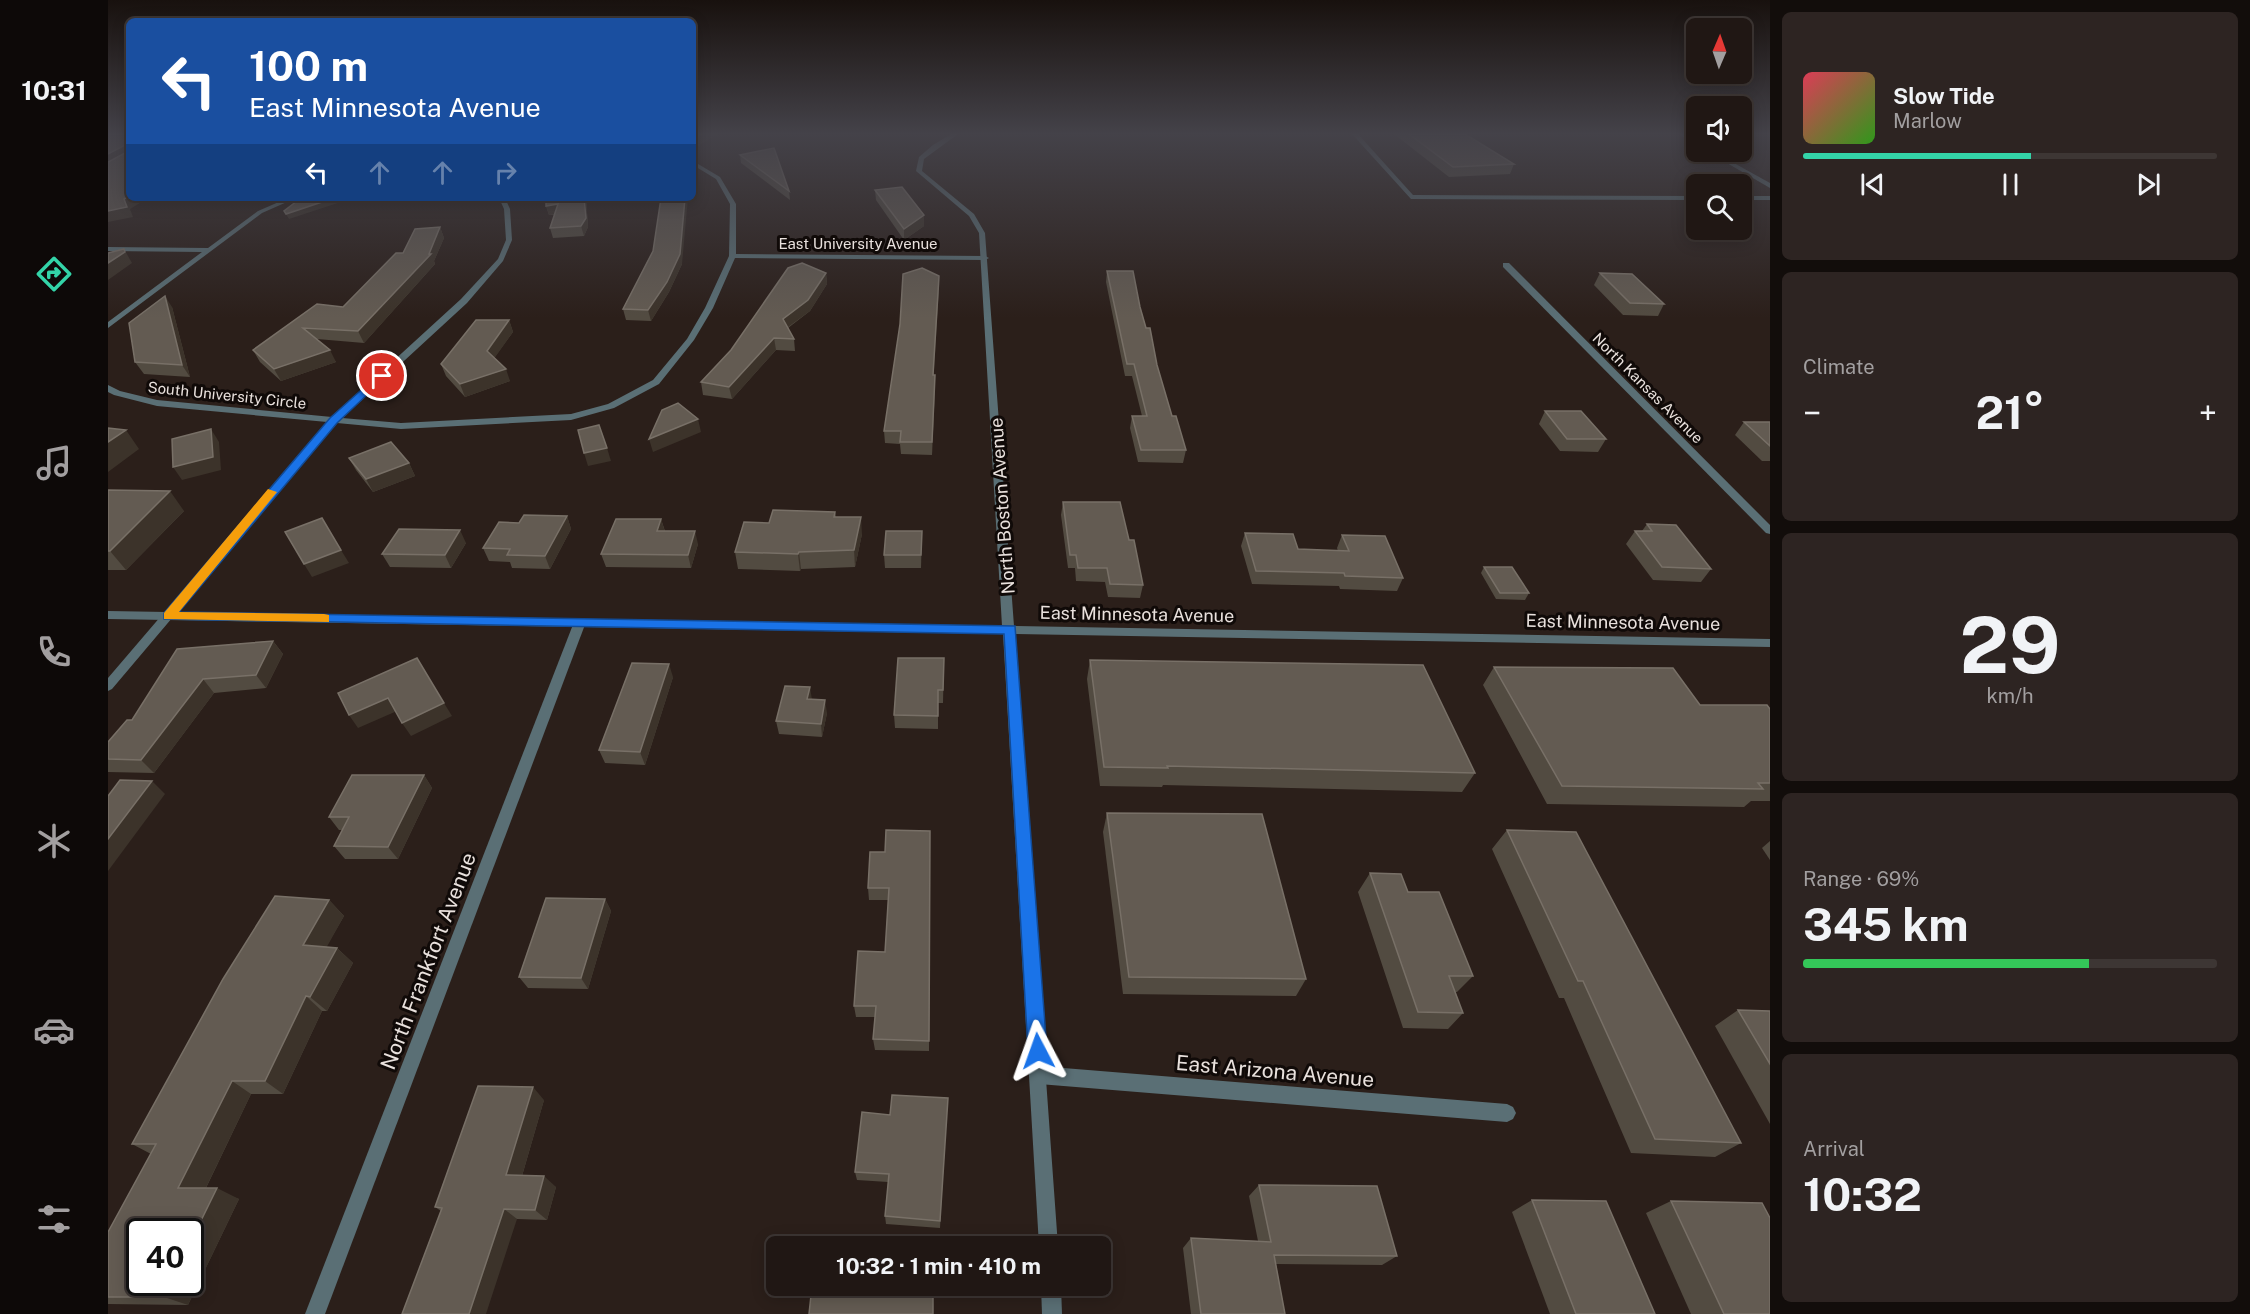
<!DOCTYPE html>
<meta charset="utf-8">
<style>
body{margin:0;font-family:"Public Sans",sans-serif;background:#2d2422;color:#f1f3f6;height:100vh;display:flex;flex-direction:column;font-size:22px;white-space:nowrap}
*{box-sizing:border-box;margin:0}
p{font-size:20px;color:#a29fa0}
.icon{flex:none;width:33px;height:33px;fill:none;stroke:currentColor;stroke-width:2;stroke-linecap:round;stroke-linejoin:round}
.map{position:relative;flex:1;overflow:hidden}
.drawer{display:flex;flex-direction:column;gap:12px;padding:12px;background:#120d0b;width:480px}
.drawer>*{flex:none}
.guide{position:absolute;left:18px;top:18px;width:570px;height:183px;border-radius:9px;box-shadow:0 3px 15px #0003,0 0 0 2px #3d3634;background:#1a4fa0;color:#fff;overflow:hidden}
.needle{width:39px;rotate:2deg}
.fabs{position:absolute;left:1578px;top:18px;display:grid;gap:12px}
.fabs a{display:grid;place-items:center;width:66px;height:66px;border-radius:9px;background:#201714;box-shadow:0 3px 15px #0003,0 0 0 2px #3d3634;font-size:30px}
.speed{position:absolute;left:18px;top:1218px;display:flex;gap:12px;font-size:30px;font-weight:700;text-align:center}
.speed>*{display:grid;place-content:center;width:78px;height:78px;border-radius:50%;background:#201714;box-shadow:0 3px 15px #0003,0 0 0 2px #3d3634;line-height:1}
.speed .limit{border:3px solid #111;border-radius:9px;background:#fff;color:#111}
.pin{position:absolute;display:grid;place-items:center;width:51px;height:51px;color:#fff;margin:-26px;border:3px solid #fff;border-radius:50%;box-shadow:0 2px 6px #0007}
.me{position:absolute;width:66px;margin:-33px;rotate:356deg;stroke-linejoin:round;filter:drop-shadow(0 0 4px #0008)}
.turn{display:flex;align-items:center;gap:21px;height:126px;padding:0 24px;font-size:27px}
.turn .icon{width:78px;height:78px;stroke-width:2.5}
.turn b{display:block;font-size:42px;line-height:51px}
.lanes{display:flex;align-items:center;height:57px;padding:0 24px;background:#0003;justify-content:center;gap:30px;direction:ltr}
.lanes .off{opacity:.35}
.big{font-size:45px;font-weight:700;line-height:1.1}
.drawer .tile{flex:1;display:flex;flex-direction:column;justify-content:center;gap:9px;min-width:0;padding:0 21px;border-radius:9px;background:#2d2422}
.drawer .dial{align-items:center;gap:0}
.dial b{font-size:78px;line-height:1}
.song{display:flex;align-items:center;gap:18px}
.cover{width:72px;height:72px;border-radius:9px;background:linear-gradient(135deg,hsl(350 70% 55%),hsl(110 70% 35%))}
.played{height:6px;border-radius:3px;background:linear-gradient(90deg,#33d4a8 55%,#3d3634 55%)}
.keys{display:flex;justify-content:space-around;direction:ltr}
.heat{display:flex;justify-content:space-between;align-items:center;font-size:33px;direction:ltr}
.charge{height:9px;border-radius:4px;background:linear-gradient(90deg,#34c759 69%,#3d3634 0)}
.trip{position:absolute;left:658px;top:1236px;width:345px;height:60px;border-radius:9px;background:#201714;box-shadow:0 3px 15px #0003,0 0 0 2px #3d3634;font-weight:700;line-height:60px;text-align:center}
main{display:flex;flex:1;min-height:0}
.tab-bar{display:flex;flex-direction:column;width:108px;justify-content:space-around;align-items:center;background:#0d0908;color:#a29fa0}
.tab-bar .icon{width:42px;height:42px}
.tab-bar .active{color:#33d4a8}
.tab-bar b{font-size:27px;color:#f1f3f6}
.map>svg:first-child{display:block}
.lines{fill:none;stroke-linecap:round;stroke-linejoin:round}
.minor{fill:#5a6f75;fill-rule:evenodd}
.tertiary{fill:#5a6f75;fill-rule:evenodd}
.wall{fill:#524b41}
.shaded-wall{fill:#3c332a}
.building{fill:#635b52;stroke:#787067;stroke-width:1.5}
.route{fill:#1a73e8;stroke:#114b97;stroke-width:1.5}
.slow{fill:#f59e0b}
.labels{text-anchor:middle;dominant-baseline:central;stroke-width:6;stroke-linejoin:round;paint-order:stroke}
.far-street-label{font-size:15px;fill:#e9e1dd;stroke:#100a08}
.street-label{font-size:18px;fill:#e9e1dd;stroke:#100a08}
.near-street-label{font-size:21px;fill:#e9e1dd;stroke:#100a08}
</style>
<main>
<nav class="tab-bar">
<b>10:31</b>
<svg class="icon active" aria-label="directions" viewBox="0 0 24 24"><path d="M12 3l9 9-9 9-9-9zM9 14v-3h6M13 9l2 2-2 2"/></svg>
<svg class="icon" aria-label="music" viewBox="0 0 24 24"><path d="M9 18V5l10-2v13"/><circle cx="6" cy="18" r="3"/><circle cx="16" cy="16" r="3"/></svg>
<svg class="icon" aria-label="phone" viewBox="0 0 24 24"><path d="M5 4h4l2 5-3 2q2 4 5 5l2-3 5 2v4C11 20 4 13 5 4z"/></svg>
<svg class="icon" aria-label="climate" viewBox="0 0 24 24"><path d="M12 3v18M4 7l16 10M4 17L20 7"/></svg>
<svg class="icon" aria-label="car" viewBox="0 0 24 24"><path d="M5 17H2v-5l4-1 3-4h7l3 4 3 1v5h-3M9 17h6M6 11h13"/><circle cx="7" cy="17" r="2"/><circle cx="17" cy="17" r="2"/></svg>
<svg class="icon" aria-label="filters" viewBox="0 0 24 24"><path d="M4 7h16M4 17h16"/><circle cx="9" cy="7" r="2"/><circle cx="15" cy="17" r="2"/></svg>
</nav>
<div class="map">
<svg width="1662" height="1314" viewBox="0 0 1662 1314">
<rect width="100%" height="100%" fill="#2b1f1a"/>
<g class="lines">
<!-- minor -->
<g class="minor">
<polygon points="1244,134 1250,134 1305,195 1588,196 1588,200 1303,199"/>
<polygon points="1571,134 1578,134 1588,141 1588,145"/>
<polygon points="1600,152 1606,152 1662,183 1662,188"/>
<polygon points="585,161 612,177 628,204 628,254 877,256 881,258 877,260 627,258 605,308 586,340 551,384 506,408 463,420 293,429 229,423 4,689 0,691 0,678 219,422 49,406 6,395 0,392 0,385 12,391 49,400 224,417 353,299 390,259 398,240 396,209 391,198 397,198 402,209 404,240 395,261 359,303 234,418 293,423 463,414 500,404 545,380 579,339 597,308 621,256 622,204 608,179 585,165"/>
<rect x="1634" y="196" width="28" height="4"/>
<polygon points="180,198 188,198 154,213 0,328 0,322 94,252 0,251 0,247 100,248 150,211"/>
<polygon points="1395,263 1401,263 1662,525 1662,534 1658,533 1395,267"/>
<polygon points="472,618 478,622 217,1314 197,1314 466,622"/>
<polygon points="931,1066 1399,1104 1405,1107 1408,1113 1405,1119 1399,1122 931,1084 925,1081 922,1075 925,1069"/>
</g>
<!-- tertiary -->
<g class="tertiary">
<polygon points="843,134 850,134 816,159 814,171 866,214 877,233 906,626 1662,639 1662,647 906,634 950,1246 931,1246 895,634 0,619 0,611 894,626 871,233 861,216 808,171 811,157 825,145"/>
<polygon points="933,1286 953,1286 954,1314 934,1314"/>
</g>
</g>
<!-- wall -->
<g class="wall">
<polygon points="1286,134 1357,134 1406,164 1402,174 1341,177"/>
<polygon points="632,155 681,191 682,200 633,163"/>
<polygon points="767,190 816,215 816,226 796,240 768,200"/>
<polygon points="438,198 478,198 480,227 476,236 445,238 442,228 447,215 441,215 438,206"/>
<polygon points="332,227 336,238 326,261 327,264 256,343 209,339 228,362 173,381 152,362 145,350 235,307"/>
<polygon points="545,251 574,264 561,292 543,321 518,320 515,309"/>
<polygon points="999,271 1032,307 1064,416 1078,450 1075,463 1030,462 1022,428 1024,416 1034,416 1024,376 1017,376 998,282"/>
<polygon points="718,273 719,284 702,311 680,328 686,339 687,351 668,350 624,399 595,395 593,382"/>
<polygon points="1492,273 1556,304 1550,316 1515,315 1486,285"/>
<polygon points="831,287 825,375 827,375 827,387 824,455 793,454 792,444 777,443 776,431"/>
<polygon points="64,307 82,377 36,374 27,362"/>
<polygon points="401,320 405,332 386,358 402,381 357,397 338,376 333,364"/>
<polygon points="1437,411 1498,439 1490,452 1452,451 1431,424"/>
<polygon points="1636,422 1662,422 1662,461 1654,461 1627,435"/>
<polygon points="241,458 301,463 307,476 265,492 248,470"/>
<polygon points="0,490 76,511 18,570 0,570"/>
<polygon points="955,502 1021,540 1035,585 1032,598 1000,597 997,582 968,581 967,568 960,568 953,515"/>
<polygon points="727,512 728,517 754,534 747,567 693,569 692,571 630,569 627,552 661,523"/>
<polygon points="459,516 463,529 442,569 404,568 402,562 381,561 375,548 411,523"/>
<polygon points="553,519 557,531 590,544 583,568 498,567 493,554"/>
<polygon points="1539,524 1603,569 1593,582 1545,580 1518,544 1527,531 1534,531"/>
<polygon points="814,531 813,568 777,568 776,555"/>
<polygon points="1137,533 1190,549 1230,551 1229,548 1234,535 1295,578 1289,591 1232,589 1231,586 1144,584 1133,546"/>
<polygon points="358,543 343,568 282,567 274,554"/>
<polygon points="1376,567 1421,593 1417,600 1388,599 1373,573"/>
<polygon points="165,641 175,654 158,688 106,693 46,773 0,772 0,742 24,720 69,649"/>
<polygon points="836,658 835,703 830,703 830,729 787,728 786,715"/>
<polygon points="982,660 1367,773 1354,792 1055,785 1054,787 992,786 979,679"/>
<polygon points="1386,667 1592,705 1662,709 1662,801 1643,801 1636,807 1439,804 1375,685"/>
<polygon points="565,677 537,765 497,763 491,750"/>
<polygon points="704,699 719,713 714,737 671,734 668,721"/>
<polygon points="316,775 324,788 290,859 237,859 226,846 235,830 231,830 221,817"/>
<polygon points="999,813 1198,979 1188,996 1015,994 995,832"/>
<polygon points="1399,830 1633,1143 1607,1157 1523,1153 1456,998 1451,998 1384,849"/>
<polygon points="822,831 821,1051 767,1050 765,1039 767,1017 748,1017 746,1006 777,952 780,900 761,900 760,888 777,852"/>
<polygon points="1662,841 1662,860 1654,848"/>
<polygon points="1262,873 1300,892 1365,976 1349,992 1347,992 1355,1013 1340,1029 1295,1028 1250,892"/>
<polygon points="497,899 503,911 480,989 420,988 411,977"/>
<polygon points="221,900 236,916 218,947 229,948 245,963 219,1011 214,1011 175,1094 143,1094 98,1188 131,1199 80,1305 0,1304 0,1232 43,1154 24,1144"/>
<polygon points="1630,1010 1662,1011 1662,1124 1607,1026"/>
<polygon points="436,1100 414,1176 448,1187 439,1220 409,1219 333,1211 327,1207"/>
<polygon points="839,1108 832,1228 778,1224 777,1216 780,1182 749,1180 747,1172"/>
<polygon points="1151,1185 1289,1256 1274,1265 1168,1264 1177,1314 1083,1314 1075,1248 1083,1238 1150,1241 1141,1196"/>
<polygon points="1424,1200 1547,1314 1442,1314 1404,1212"/>
<polygon points="1563,1201 1662,1314 1583,1314 1538,1213"/>
</g>
<!-- shaded-wall -->
<g class="shaded-wall">
<polygon points="593,134 610,134 585,149 585,139"/>
<polygon points="17,145 21,152 0,166 0,154"/>
<polygon points="21,196 21,198 40,198 22,209 25,217 0,222 0,211"/>
<polygon points="226,198 245,198 181,219 178,214"/>
<polygon points="476,198 478,198 480,227 476,236 473,226"/>
<polygon points="577,198 580,198 574,264 561,292 543,321 540,310"/>
<polygon points="450,204 453,214 441,215 438,206"/>
<polygon points="816,215 816,226 796,240 796,229"/>
<polygon points="332,227 336,238 326,261 327,264 256,343 250,331 321,254"/>
<polygon points="16,249 24,263 0,280 0,263"/>
<polygon points="718,273 719,284 702,311 676,330 675,319"/>
<polygon points="831,276 831,287 825,387 825,375"/>
<polygon points="57,296 64,307 82,377 74,365"/>
<polygon points="401,320 405,332 383,363 379,351"/>
<polygon points="666,338 668,350 624,399 621,387"/>
<polygon points="222,350 228,362 173,381 166,369"/>
<polygon points="398,369 402,381 357,397 352,384"/>
<polygon points="827,375 827,387 824,455 824,442"/>
<polygon points="590,419 593,432 545,452 541,439"/>
<polygon points="103,429 111,442 113,470 74,480 65,467"/>
<polygon points="18,430 31,449 0,472 0,442"/>
<polygon points="499,448 503,461 480,466 476,453"/>
<polygon points="301,463 307,476 265,492 258,479"/>
<polygon points="62,491 76,511 18,570 2,551"/>
<polygon points="459,516 463,529 442,569 437,556"/>
<polygon points="753,517 754,534 747,567 746,550"/>
<polygon points="553,519 557,532 549,531"/>
<polygon points="352,530 358,543 343,568 337,555"/>
<polygon points="587,531 590,544 583,568 580,555"/>
<polygon points="233,550 241,563 204,577 196,564"/>
<polygon points="691,552 693,569 692,571 690,554"/>
<polygon points="165,641 175,654 158,688 148,675"/>
<polygon points="561,664 565,677 537,765 532,752"/>
<polygon points="95,679 106,693 46,773 33,760"/>
<polygon points="702,687 704,700 699,699"/>
<polygon points="280,698 289,711 250,728 241,715"/>
<polygon points="717,700 719,713 714,737 713,724"/>
<polygon points="336,703 344,716 303,736 294,723"/>
<polygon points="316,775 324,788 290,859 280,847"/>
<polygon points="44,781 57,794 0,871 0,839"/>
<polygon points="497,899 503,911 480,989 473,978"/>
<polygon points="221,900 236,916 211,961 195,945"/>
<polygon points="229,948 245,963 219,1011 202,997"/>
<polygon points="198,996 214,1011 175,1094 157,1081"/>
<polygon points="124,1081 143,1094 93,1198 70,1188"/>
<polygon points="425,1087 436,1100 411,1186 398,1175"/>
<polygon points="436,1176 448,1187 439,1220 427,1210"/>
<polygon points="109,1188 131,1199 80,1305 56,1297 63,1282 82,1282 82,1243"/>
<polygon points="396,1209 409,1219 378,1314 361,1314"/>
</g>
<!-- building -->
<g class="building">
<polygon points="0,134 21,134 21,196 16,199 19,207 0,211 0,162 17,153 17,145 0,154"/>
<polygon points="585,134 593,134 585,139"/>
<polygon points="1301,134 1357,134 1406,164 1345,167"/>
<polygon points="666,148 681,191 632,155"/>
<polygon points="794,187 816,215 796,229 767,190"/>
<polygon points="193,198 226,198 178,214 176,211"/>
<polygon points="438,198 476,198 478,218 473,226 442,228 450,204 438,206"/>
<polygon points="553,198 577,198 572,254 559,282 540,310 515,309 545,251"/>
<polygon points="332,227 321,254 323,254 250,331 195,328 222,350 166,369 145,350 209,304 235,307 288,253 295,253 307,229"/>
<polygon points="16,249 17,252 0,263 0,253"/>
<polygon points="694,263 718,273 700,300 675,319 686,339 666,338 621,387 593,382 623,350 680,268"/>
<polygon points="814,268 831,276 825,375 827,375 824,442 792,442 793,431 776,431 792,324 795,274"/>
<polygon points="999,271 1025,271 1032,307 1038,328 1042,328 1049,365 1064,416 1068,416 1078,450 1033,450 1024,416 1039,416 1026,364 1019,364"/>
<polygon points="1492,273 1524,274 1556,304 1522,303"/>
<polygon points="57,296 74,365 27,362 21,323"/>
<polygon points="368,320 401,320 379,351 398,369 352,384 333,364"/>
<polygon points="570,403 590,419 541,439 554,410"/>
<polygon points="1437,411 1473,411 1498,439 1459,439"/>
<polygon points="1636,422 1662,422 1662,446"/>
<polygon points="491,425 499,448 476,453 470,430"/>
<polygon points="0,428 18,430 0,442"/>
<polygon points="103,429 105,457 65,467 64,439"/>
<polygon points="283,442 301,463 258,479 241,458"/>
<polygon points="0,490 62,491 2,551 0,551"/>
<polygon points="955,502 1012,502 1021,540 1026,540 1035,585 1002,584 999,568 970,568 968,555 962,555"/>
<polygon points="665,510 727,512 726,517 753,517 746,550 691,552 690,554 627,552 636,522 661,523"/>
<polygon points="416,515 459,516 437,556 399,555 402,549 375,548 391,522 411,523"/>
<polygon points="214,518 233,550 196,564 177,532"/>
<polygon points="508,519 553,519 549,531 587,531 580,555 493,554"/>
<polygon points="1539,524 1568,525 1603,569 1554,567 1527,531 1544,531"/>
<polygon points="291,529 352,530 337,555 274,554"/>
<polygon points="778,531 814,531 813,555 776,555"/>
<polygon points="1137,533 1185,534 1190,549 1241,551 1234,535 1277,536 1295,578 1237,576 1236,573 1148,571"/>
<polygon points="1376,567 1404,567 1421,593 1392,593"/>
<polygon points="165,641 148,675 95,679 33,760 0,759 0,742 19,720 24,720 69,649"/>
<polygon points="309,658 336,703 294,723 280,698 241,715 230,693"/>
<polygon points="790,658 836,658 835,690 830,690 830,716 786,715"/>
<polygon points="982,660 1315,665 1367,773 1059,766 1060,768 996,767"/>
<polygon points="524,663 561,664 532,752 491,750"/>
<polygon points="1386,667 1565,668 1592,705 1659,705 1662,709 1662,783 1650,783 1655,789 1454,786"/>
<polygon points="677,686 702,687 699,699 717,700 713,724 668,721"/>
<polygon points="244,775 316,775 280,847 226,846 241,817 221,817"/>
<polygon points="12,780 44,781 0,839 0,796"/>
<polygon points="999,813 1154,814 1198,979 1021,977"/>
<polygon points="778,830 822,831 821,1041 765,1039 768,1006 746,1006 750,951 777,952 781,888 760,888 762,852 777,852"/>
<polygon points="1399,830 1468,832 1633,1143 1547,1139 1475,981 1470,981"/>
<polygon points="1262,873 1293,874 1300,892 1331,892 1365,976 1341,976 1355,1013 1310,1012"/>
<polygon points="167,896 221,900 195,945 229,948 202,997 198,996 157,1081 124,1081 70,1188 109,1188 82,1243 82,1232 32,1232 32,1282 63,1282 56,1297 0,1297 0,1232 48,1144 24,1144 115,979"/>
<polygon points="438,898 497,899 473,978 411,977"/>
<polygon points="1630,1010 1662,1011 1662,1064"/>
<polygon points="370,1086 425,1087 398,1175 436,1176 427,1210 396,1209 361,1314 294,1314 334,1208 327,1207"/>
<polygon points="784,1095 840,1098 832,1221 777,1216 781,1174 747,1172 754,1112 782,1115"/>
<polygon points="1151,1185 1269,1186 1289,1256 1166,1255 1177,1314 1093,1314 1083,1238 1163,1242"/>
<polygon points="1424,1200 1498,1201 1547,1314 1468,1314"/>
<polygon points="1563,1201 1654,1203 1662,1218 1662,1314 1616,1314"/>
<polygon points="704,1286 825,1286 825,1314 701,1314"/>
</g>
<!-- sky -->
<linearGradient id="sky" x2="0" y2="1"><stop stop-color="#18110e"/><stop offset="0.42" stop-color="#444249"/><stop offset="1" stop-color="#444249" stop-opacity="0"/></linearGradient>
<rect width="1662" height="318" fill="url(#sky)"/>
<!-- route -->
<polygon class="route" points="271,374 279,376 229,423 71,612 907,626 939,1051 937,1058 930,1061 923,1058 920,1051 896,634 56,619 56,613 222,418"/>
<!-- slow -->
<polygon class="slow" points="160,489 169,492 71,612 216,614 221,615 221,622 56,619 56,613"/>
<g class="labels">
<!-- far-street labels -->
<g class="far-street-label">
<text x="750" y="243">East University Avenue</text>
<text transform="translate(1540 388) rotate(45)">North Kansas Avenue</text>
<text transform="translate(119 395) rotate(6)">South University Circle</text>
</g>
<!-- street labels -->
<g class="street-label">
<text transform="translate(894 506) rotate(-94)">North Boston Avenue</text>
<text transform="translate(1029 614) rotate(1)">East Minnesota Avenue</text>
<text transform="translate(1515 622) rotate(1)">East Minnesota Avenue</text>
</g>
<!-- near-street labels -->
<g class="near-street-label">
<text transform="translate(320 961) rotate(-69)">North Frankfort Avenue</text>
<text transform="translate(1167 1071) rotate(5)">East Arizona Avenue</text>
</g>
</g>
</svg>
<div class="fabs">
<a><svg class="needle" viewBox="-14 -14 28 28"><path d="M0-13l5 13h-10z" fill="#e53935"/><path d="M0 13l5-13h-10z" fill="#a29fa0"/></svg></a>
<a><svg class="icon" aria-label="sound" viewBox="0 0 24 24"><path d="M4 9h4l5-4v14l-5-4H4zM17 9q2 3 0 6"/></svg></a>
<a><svg class="icon" aria-label="search" viewBox="0 0 24 24"><circle cx="10" cy="10" r="6"/><path d="M15 15l6 6"/></svg></a>
</div>
<div class="speed"><div class="limit">40</div></div>
<div class="pin" style="left:274px;top:376px;background:#d93025"><svg class="icon" aria-label="arrive" viewBox="0 0 24 24"><path d="M6 21V4h12l-3 4 3 4H6"/></svg></div>
<svg class="me" style="left:930px;top:1051px" viewBox="-20 -20 40 40"><path d="M0-17L14 15 0 8-14 15z" fill="#1a73e8" stroke="#fff" stroke-width="4"/></svg>
<div class="trip">10:32 · 1 min · 410 m</div>
<div class="guide">
<div class="turn"><svg class="icon" aria-label="left" viewBox="0 0 24 24"><path d="M17 20v-9H6M10 6l-5 5 5 5"/></svg><div><b>100 m</b>East Minnesota Avenue</div></div>
<div class="lanes"><svg class="icon" aria-label="left" viewBox="0 0 24 24"><path d="M17 20v-9H6M10 6l-5 5 5 5"/></svg><svg class="icon off" aria-label="ahead" viewBox="0 0 24 24"><path d="M12 20V5M6 11l6-6 6 6"/></svg><svg class="icon off" aria-label="ahead" viewBox="0 0 24 24"><path d="M12 20V5M6 11l6-6 6 6"/></svg><svg class="icon off" aria-label="right" viewBox="0 0 24 24"><path d="M7 20v-9h11M14 6l5 5-5 5"/></svg></div>
</div>
</div>
<section class="drawer">
<div class="tile">
<div class="song"><i class="cover"></i><div><b>Slow Tide</b><p>Marlow</p></div></div>
<div class="played"></div>
<div class="keys"><svg class="icon" aria-label="previous" viewBox="0 0 24 24"><path d="M18 5L8 12l10 7zM5 5v14"/></svg><svg class="icon" aria-label="pause" viewBox="0 0 24 24"><path d="M8 5v14M16 5v14"/></svg><svg class="icon" aria-label="next" viewBox="0 0 24 24"><path d="M6 5l10 7-10 7zM19 5v14"/></svg></div>
</div>
<div class="tile"><p>Climate</p>
<div class="heat"><a>−</a><b class="big">21°</b><a>+</a></div>
</div>
<div class="tile dial"><b>29</b><p>km/h</p></div>
<div class="tile"><p>Range · 69%</p><b class="big">345 km</b><div class="charge"></div></div>
<div class="tile"><p>Arrival</p><b class="big">10:32</b></div>
</section>
</main>
